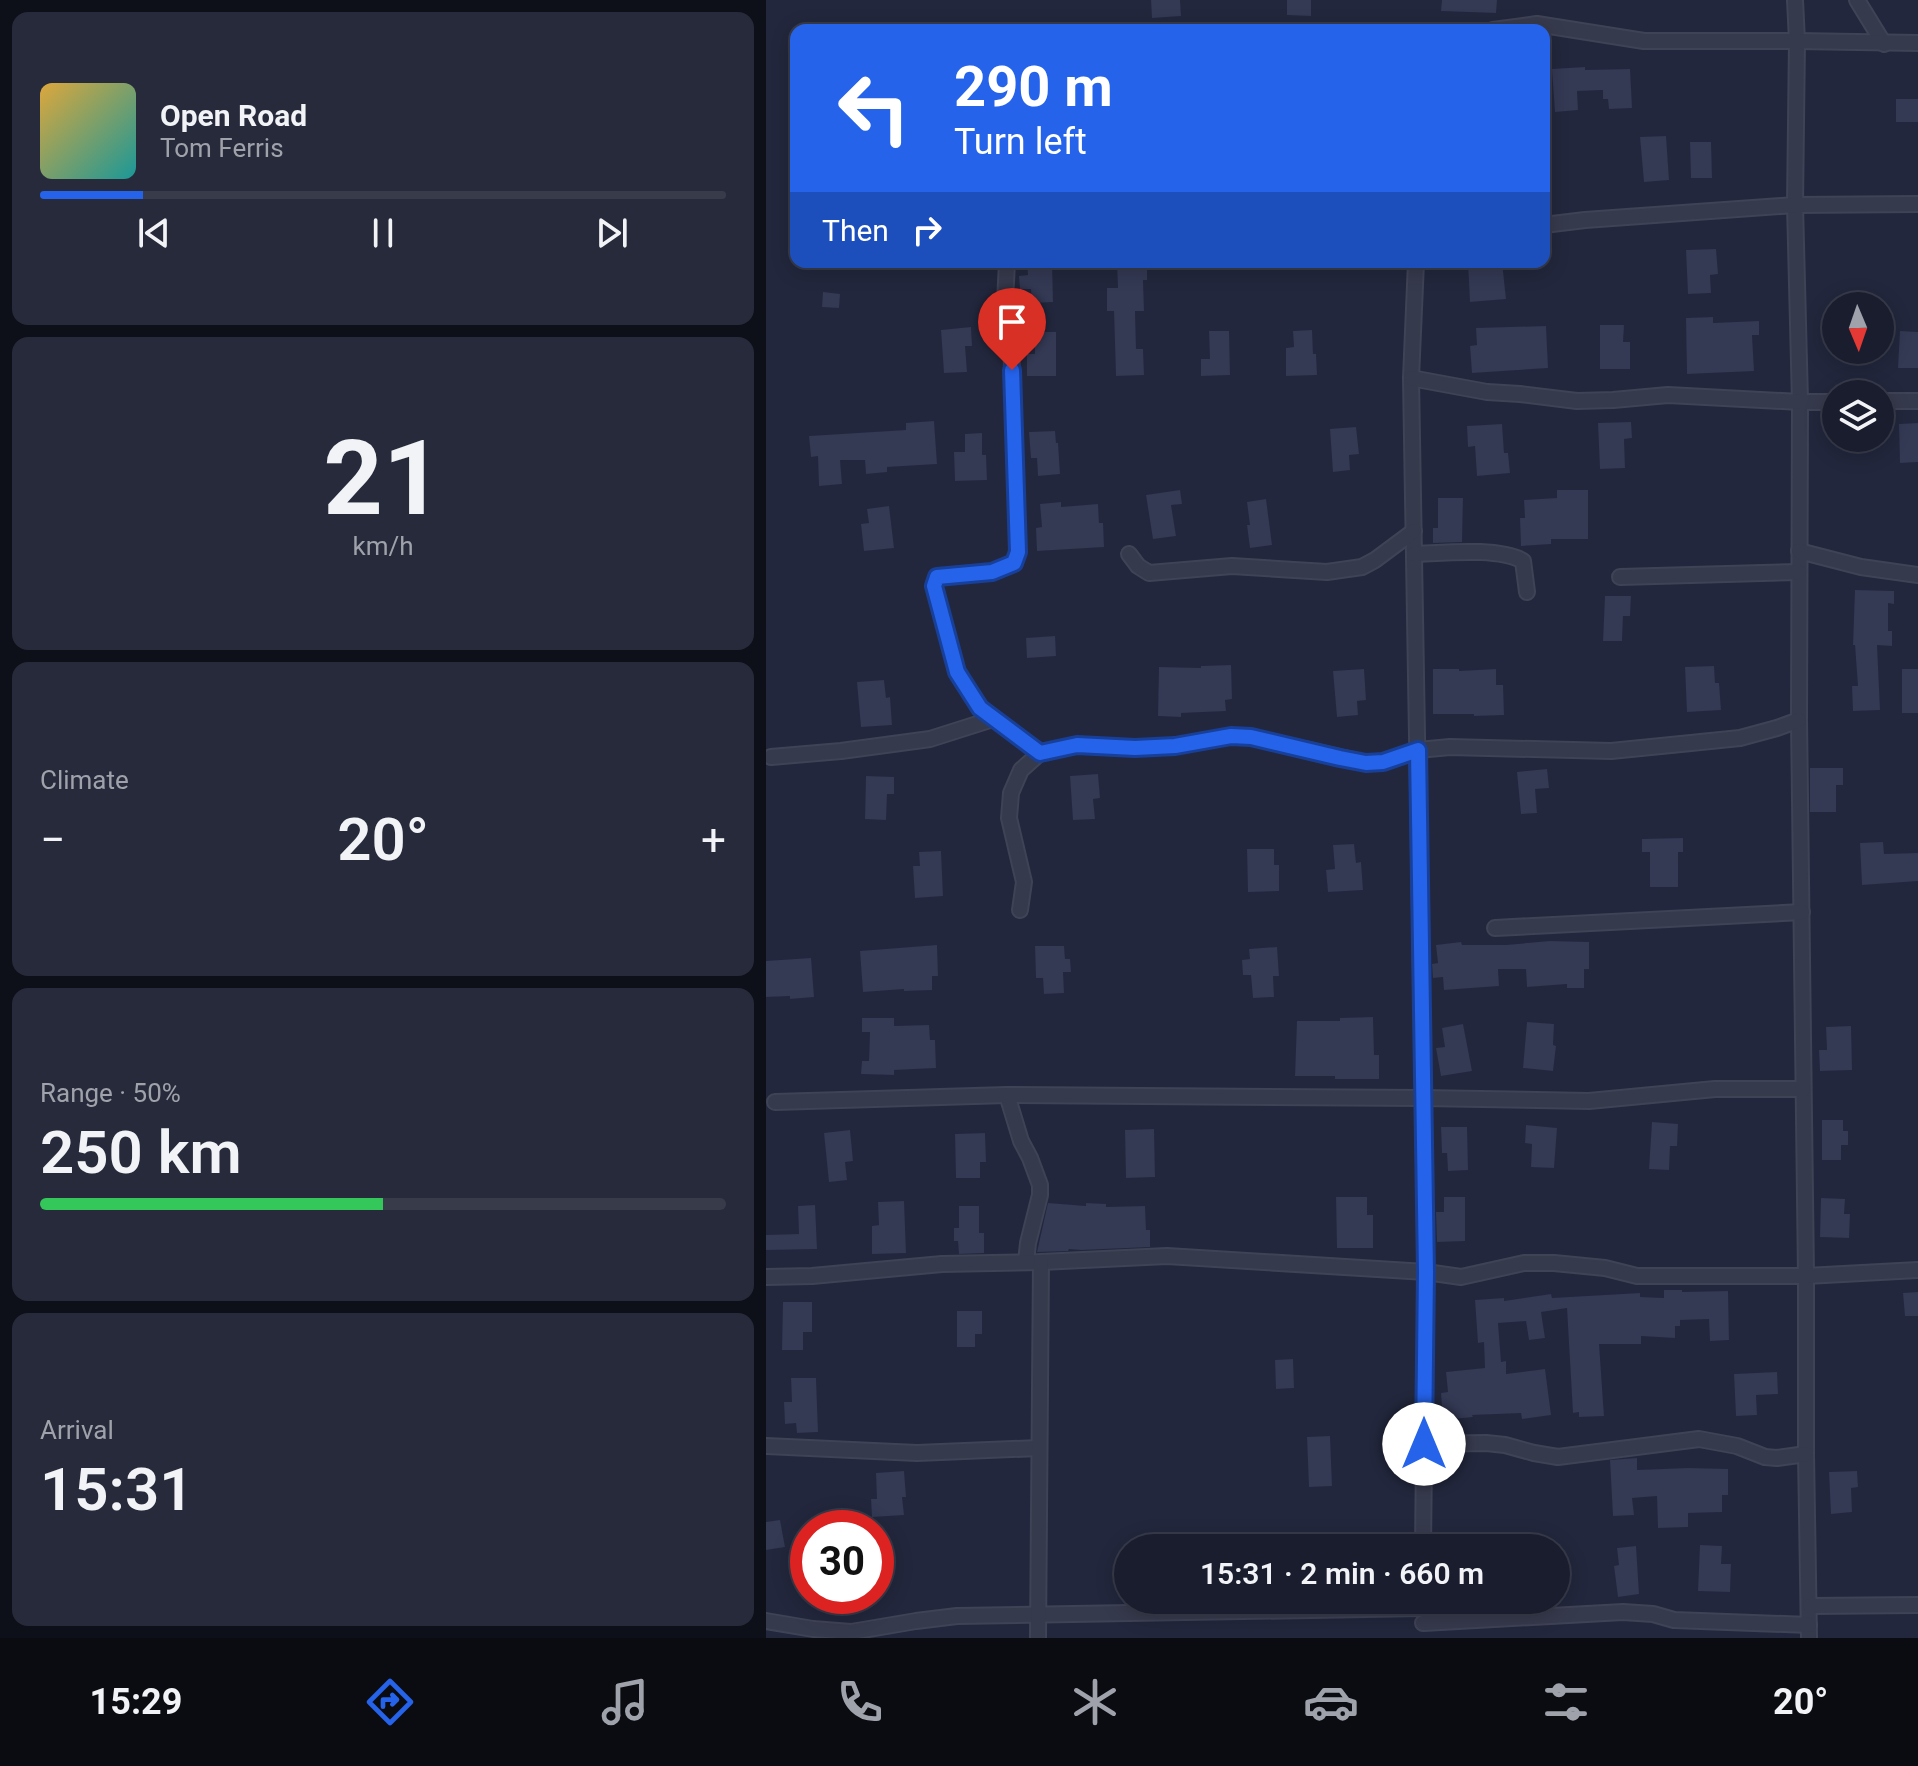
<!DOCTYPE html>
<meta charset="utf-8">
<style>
body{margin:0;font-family:Roboto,sans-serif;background:#272a3a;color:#f1f3f6;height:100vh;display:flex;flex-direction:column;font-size:30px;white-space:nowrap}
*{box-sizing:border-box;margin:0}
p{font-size:26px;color:#9fa2aa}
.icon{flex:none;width:44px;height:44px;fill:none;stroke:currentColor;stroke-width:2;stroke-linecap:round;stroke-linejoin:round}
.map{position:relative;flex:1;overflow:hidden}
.drawer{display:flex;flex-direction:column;gap:12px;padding:12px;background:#0e1019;width:766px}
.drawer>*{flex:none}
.top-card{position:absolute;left:24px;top:24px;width:760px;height:244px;border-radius:16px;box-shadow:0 4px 20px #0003,0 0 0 2px #383b4a;background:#2563eb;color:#fff;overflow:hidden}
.needle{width:52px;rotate:178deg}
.tools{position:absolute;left:1056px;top:292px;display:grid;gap:16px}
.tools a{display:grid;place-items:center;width:72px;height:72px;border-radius:50%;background:#1a1d2e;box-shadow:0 4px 20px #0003,0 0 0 2px #383b4a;font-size:40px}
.speed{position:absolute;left:24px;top:1510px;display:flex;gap:16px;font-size:40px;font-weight:700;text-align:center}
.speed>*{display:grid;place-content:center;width:104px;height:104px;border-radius:50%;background:#1a1d2e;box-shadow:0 4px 20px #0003,0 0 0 2px #383b4a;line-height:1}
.speed .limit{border:12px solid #d22;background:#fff;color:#111}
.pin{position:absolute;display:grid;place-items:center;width:68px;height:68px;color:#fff;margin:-82px -34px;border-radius:50% 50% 50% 0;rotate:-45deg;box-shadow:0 0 8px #0007}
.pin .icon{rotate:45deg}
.me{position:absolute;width:88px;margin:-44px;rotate:0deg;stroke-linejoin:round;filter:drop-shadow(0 0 6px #0008)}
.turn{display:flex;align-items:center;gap:28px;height:168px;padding:0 32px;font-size:36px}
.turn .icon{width:104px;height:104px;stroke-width:2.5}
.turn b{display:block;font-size:56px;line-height:68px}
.then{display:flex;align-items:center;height:76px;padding:0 32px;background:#0003;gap:16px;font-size:30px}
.big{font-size:60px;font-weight:600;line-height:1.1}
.drawer .tile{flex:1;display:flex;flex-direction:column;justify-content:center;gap:12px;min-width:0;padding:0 28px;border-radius:16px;background:#272a3a}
.drawer .dial{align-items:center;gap:0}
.dial b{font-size:104px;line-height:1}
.song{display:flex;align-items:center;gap:24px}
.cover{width:96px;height:96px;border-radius:12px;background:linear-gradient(135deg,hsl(40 70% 55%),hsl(180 70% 35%))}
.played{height:8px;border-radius:4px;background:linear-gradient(90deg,#2563eb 15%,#383b4a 15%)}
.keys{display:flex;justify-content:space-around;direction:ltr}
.heat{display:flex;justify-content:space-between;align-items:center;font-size:44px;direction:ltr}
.charge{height:12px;border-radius:6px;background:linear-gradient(90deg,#34c759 50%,#383b4a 0)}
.trip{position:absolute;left:348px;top:1534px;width:456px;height:80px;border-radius:40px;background:#1a1d2e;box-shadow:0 4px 20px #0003,0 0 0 2px #383b4a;font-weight:600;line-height:80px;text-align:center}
.tabs{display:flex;height:128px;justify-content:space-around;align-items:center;background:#0a0c12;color:#9fa2aa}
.tabs .icon{width:56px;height:56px}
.tabs .on{color:#2563eb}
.tabs b{font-size:36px;color:#f1f3f6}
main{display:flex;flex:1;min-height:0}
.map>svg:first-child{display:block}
.building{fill:#343954}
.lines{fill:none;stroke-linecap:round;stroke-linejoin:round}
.street-casing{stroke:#3f4356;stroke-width:18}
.street{stroke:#363a4d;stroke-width:14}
.route-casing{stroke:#184099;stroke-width:20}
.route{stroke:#2563eb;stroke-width:14}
</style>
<main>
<section class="drawer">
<div class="tile">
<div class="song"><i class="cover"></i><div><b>Open Road</b><p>Tom Ferris</p></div></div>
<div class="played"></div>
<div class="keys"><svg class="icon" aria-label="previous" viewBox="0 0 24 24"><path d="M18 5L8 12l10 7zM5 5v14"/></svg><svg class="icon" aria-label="pause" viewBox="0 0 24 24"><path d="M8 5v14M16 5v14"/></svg><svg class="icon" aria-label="next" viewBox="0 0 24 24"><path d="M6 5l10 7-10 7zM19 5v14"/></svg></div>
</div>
<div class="tile dial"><b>21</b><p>km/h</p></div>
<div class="tile"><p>Climate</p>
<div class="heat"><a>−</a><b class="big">20°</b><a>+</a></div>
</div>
<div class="tile"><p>Range · 50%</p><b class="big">250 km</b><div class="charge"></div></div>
<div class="tile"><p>Arrival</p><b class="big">15:31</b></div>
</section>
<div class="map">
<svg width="1152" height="1638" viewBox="0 0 1152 1638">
<rect width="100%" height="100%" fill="#22273d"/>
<!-- building -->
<g class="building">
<polygon points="385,0 414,0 415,16 386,18"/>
<polygon points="521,0 545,0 545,16 521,15"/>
<polygon points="676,0 731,0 730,13 675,11"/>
<polygon points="819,67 819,70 864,69 866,108 843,109 842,99 837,99 837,90 811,91 812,110 789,112 786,69"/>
<rect x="1130" y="99" width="22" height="23"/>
<polygon points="900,136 903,180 878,182 874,137"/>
<polygon points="924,142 945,142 946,178 925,178"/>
<polygon points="950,249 952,274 944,275 945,293 922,294 920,250"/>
<polygon points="261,262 286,262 287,302 266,303 265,289 254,289 253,276 262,275"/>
<polygon points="351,262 376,262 376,264 381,264 381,280 377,280 378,311 369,311 370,349 377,349 378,375 350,376 348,311 341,311 341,288 352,288"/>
<polygon points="702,262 736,262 740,299 704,302"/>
<polygon points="57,292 74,294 73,308 56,307"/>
<polygon points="947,317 947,323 993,321 993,335 986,335 988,371 921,374 920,318"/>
<polygon points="834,325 858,325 857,342 864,342 864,369 834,369"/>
<polygon points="780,326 782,368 706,373 704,346 711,345 710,328"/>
<polygon points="205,327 206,346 199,346 201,372 178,373 175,330"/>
<polygon points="546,330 547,354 550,354 551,375 520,376 520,348 528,347 527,331"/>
<polygon points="443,331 463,331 464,375 435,376 435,359 444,359"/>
<polygon points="1134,331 1152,332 1152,368 1132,368"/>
<polygon points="269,332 290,332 290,376 261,376 261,354 269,354"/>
<polygon points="168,421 171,464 121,467 121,472 100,474 99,460 74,460 76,484 53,486 52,456 45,457 43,436 140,430 140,423"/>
<polygon points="865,422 866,438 858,439 859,468 834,469 832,423"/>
<polygon points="1152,423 1152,462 1134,463 1133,424"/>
<polygon points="736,424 738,453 742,453 744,473 711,476 709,446 702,447 701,426"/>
<polygon points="590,427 593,454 583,455 584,470 567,472 564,429"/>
<polygon points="289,431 290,443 292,443 294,474 272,476 271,458 265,458 263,432"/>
<polygon points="216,433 216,455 220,455 221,480 189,481 188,452 199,452 199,434"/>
<polygon points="414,490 416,504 405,505 410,536 387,539 380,495"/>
<polygon points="791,490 822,490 822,539 785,539 785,544 755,546 754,518 759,518 758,500 791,498"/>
<polygon points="672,498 697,498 696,542 667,543 667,528 672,528"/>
<polygon points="500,499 506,545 484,548 481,525 484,525 481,502"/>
<polygon points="295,502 295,507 332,504 333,523 337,523 338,547 271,551 270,528 276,527 274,504"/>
<polygon points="123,506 128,548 98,551 95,524 103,523 101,509"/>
<polygon points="1089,590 1128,591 1128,604 1122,603 1122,631 1126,631 1126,646 1111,645 1114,710 1087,711 1086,686 1092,686 1089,645 1087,645"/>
<polygon points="839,596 865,596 864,616 857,616 856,641 837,641"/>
<polygon points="289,636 290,656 261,658 260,638"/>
<polygon points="465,665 466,699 459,700 460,711 415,713 415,717 392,716 393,667 435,668 435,666"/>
<polygon points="948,666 949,683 953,683 955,710 921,712 919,667"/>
<polygon points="598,669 600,700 591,701 592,715 571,717 567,671"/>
<polygon points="667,669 693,669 693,671 730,669 730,685 737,685 738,715 708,716 708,714 667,714"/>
<rect x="1136" y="669" width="16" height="44"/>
<polygon points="118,680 120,698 124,697 126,725 95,727 91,682"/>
<polygon points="1044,768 1077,768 1077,785 1070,785 1070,812 1044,812"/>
<polygon points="781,769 783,788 769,789 771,813 755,814 751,772"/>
<polygon points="332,774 334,798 327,799 329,819 307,820 304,776"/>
<polygon points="100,776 128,777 128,794 121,794 120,820 99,819"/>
<polygon points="917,838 917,852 912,852 912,887 884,887 884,852 876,852 876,839"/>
<polygon points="1117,842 1118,854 1152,853 1152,881 1096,885 1094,843"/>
<polygon points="588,844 590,863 595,862 597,890 562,892 560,870 569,869 567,845"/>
<polygon points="481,849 508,849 508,865 513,865 513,891 482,892"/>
<polygon points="175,851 177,896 149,898 147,866 154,866 153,852"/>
<polygon points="784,941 823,942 823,969 818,969 818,988 801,988 801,984 761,987 760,969 732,969 733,986 678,990 677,977 667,978 666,964 672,963 670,945 695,942 696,945 740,945"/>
<polygon points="171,945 172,976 166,976 166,990 138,991 138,989 97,992 94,951"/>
<polygon points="269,946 298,946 299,959 304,959 305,972 297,972 298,993 278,994 277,978 270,978"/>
<polygon points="511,947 513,976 507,976 508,997 487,998 485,975 477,975 476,960 484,959 483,949"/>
<polygon points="45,958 48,997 24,999 24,996 0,997 0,961"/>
<polygon points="607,1017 608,1055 613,1055 613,1079 569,1079 569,1076 529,1076 531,1021 574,1021 574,1018"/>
<polygon points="96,1018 128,1018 128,1026 163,1025 164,1040 169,1040 170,1068 128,1070 128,1075 95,1074 96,1061 103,1061 104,1032 96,1032"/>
<polygon points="761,1022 788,1024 787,1045 790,1046 787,1071 757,1068"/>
<polygon points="697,1024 706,1071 675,1076 670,1048 679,1047 676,1028"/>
<polygon points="1085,1026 1086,1070 1054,1071 1053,1050 1061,1050 1060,1027"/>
<polygon points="1056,1120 1077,1120 1077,1131 1082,1131 1082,1145 1075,1145 1075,1160 1056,1160"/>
<polygon points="886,1122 912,1124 911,1146 904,1146 903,1170 883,1169"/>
<polygon points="760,1125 791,1128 788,1168 765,1167 766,1144 759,1143"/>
<polygon points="675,1127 701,1127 702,1170 682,1171 681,1153 676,1153"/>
<polygon points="388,1129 389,1177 360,1178 359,1130"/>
<polygon points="84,1130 87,1161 79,1162 81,1180 63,1182 58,1133"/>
<polygon points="219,1133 220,1162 214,1162 214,1178 190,1178 189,1134"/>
<polygon points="570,1197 601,1197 601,1215 607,1215 607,1248 571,1248"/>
<polygon points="678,1197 699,1197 699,1241 671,1242 670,1212 678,1212"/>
<polygon points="1055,1198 1079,1199 1078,1214 1084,1214 1083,1238 1054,1237"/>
<polygon points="138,1201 140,1253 106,1254 106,1226 113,1225 112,1202"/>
<polygon points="282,1203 320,1206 320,1203 340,1204 340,1207 379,1206 380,1230 384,1230 384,1247 315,1250 303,1249 302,1251 271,1252"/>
<polygon points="49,1205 51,1249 0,1250 0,1235 33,1234 32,1206"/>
<polygon points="193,1206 213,1206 213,1233 218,1233 218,1253 193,1254 192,1241 188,1241 188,1228 193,1228"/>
<polygon points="898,1290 916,1290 916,1292 962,1291 963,1340 944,1341 943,1319 914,1320 914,1326 909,1326 909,1338 875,1336 875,1344 833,1344 838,1416 813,1417 813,1412 807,1413 801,1308 775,1312 779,1338 763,1340 760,1321 732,1323 735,1362 740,1361 740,1374 779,1369 785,1415 756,1419 755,1413 706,1415 707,1417 677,1420 675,1393 682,1392 680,1372 719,1368 718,1342 712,1343 709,1300 738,1298 738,1301 785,1294 786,1298 874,1293 874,1297 898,1298"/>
<polygon points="1152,1292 1152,1316 1139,1316 1137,1293"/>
<polygon points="17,1302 46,1302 46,1332 37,1332 37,1350 16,1350"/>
<polygon points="191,1311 216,1311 216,1334 209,1334 209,1347 191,1347"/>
<polygon points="527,1359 528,1388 510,1389 509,1360"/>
<polygon points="1011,1372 1012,1394 990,1395 991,1415 970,1416 968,1374"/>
<polygon points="25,1378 50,1378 52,1432 31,1433 30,1423 19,1424 18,1402 26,1402"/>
<polygon points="564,1436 566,1486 543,1487 541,1437"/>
<polygon points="871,1458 871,1470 922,1468 962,1469 962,1495 956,1495 956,1512 922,1513 922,1527 892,1528 891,1496 866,1498 868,1515 847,1516 844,1460"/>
<polygon points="138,1471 140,1497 136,1497 138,1515 106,1517 105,1499 111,1499 110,1473"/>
<polygon points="1091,1471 1092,1487 1085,1488 1086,1512 1065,1514 1063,1472"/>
<polygon points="14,1520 19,1547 0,1550 0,1522"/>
<polygon points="698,1533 698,1548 674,1548 673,1534"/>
<polygon points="586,1535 614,1536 613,1548 585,1548"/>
<polygon points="934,1545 956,1546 955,1564 965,1564 964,1592 932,1591"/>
<polygon points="870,1546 873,1594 852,1597 848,1566 853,1565 851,1548"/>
</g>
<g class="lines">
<defs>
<g id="street">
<polyline points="1029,0 1031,41 1029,205 1034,402 1033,720 1040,1276 1040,1454 1043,1638"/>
<polyline points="1091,0 1118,44"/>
<polyline points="727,30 771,24 878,41 1031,41 1152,43"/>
<polyline points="778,225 819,220 1029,205 1152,204"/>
<polyline points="241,262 238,322 245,339 252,552 248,563 226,572 171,577 168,586 191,672 214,708 274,753"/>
<polyline points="650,262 645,378 660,1272 657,1548"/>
<polyline points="645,378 721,392 754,394 811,401 847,400 902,395 1034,402 1070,402"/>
<polyline points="1114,401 1152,401"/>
<polyline points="1033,551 1095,567 1152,575"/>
<polyline points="363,554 372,566 383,573 466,566 561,572 596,567 609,560 648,531"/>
<path d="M648,554c30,-1 84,-7 109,7l4,31"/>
<polyline points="854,577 1033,572"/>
<polyline points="5,757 75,751 164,739 227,719"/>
<polyline points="254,910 258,882 243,818 245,793 255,770 274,753 311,745 369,748 409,746 465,736 485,737 600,763 617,762 652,750 684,747 845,751 915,744 974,738 1011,728 1033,720"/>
<polyline points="729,928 1036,912"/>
<polyline points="241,1095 255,1141 264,1158 274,1185 274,1195 262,1243 260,1262"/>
<polyline points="9,1102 241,1095 656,1098 823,1101 949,1089 1037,1089"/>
<polyline points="0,1277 46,1276 176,1264 275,1262 401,1256 660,1272 695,1277 758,1263 788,1263 839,1268 871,1276 1040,1276 1152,1270"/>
<polyline points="658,1444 720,1443 739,1445 768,1453 792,1457 933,1439 971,1446 999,1457 1011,1458 1040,1454"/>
<polyline points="0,1446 151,1453 273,1448"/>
<polyline points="1044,1606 1152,1605"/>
<polyline points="0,1621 47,1629 85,1632 150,1621 191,1616 657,1608 657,1600"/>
<polyline points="657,1623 857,1612 887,1614 908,1620 1043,1625"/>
<polyline points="272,1638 275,1262"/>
</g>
</defs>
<!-- street casing -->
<use href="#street" class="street-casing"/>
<!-- street -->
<use href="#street" class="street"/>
</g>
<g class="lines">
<defs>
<polyline id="route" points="246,370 252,552 248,563 226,572 171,577 168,586 191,672 214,708 274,753 311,745 369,748 409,746 465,736 485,737 574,758 600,763 617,762 652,750 660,1272 658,1444"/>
</defs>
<!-- route casing -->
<use href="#route" class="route-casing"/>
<!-- route -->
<use href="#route" class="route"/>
</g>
</svg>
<div class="tools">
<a><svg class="needle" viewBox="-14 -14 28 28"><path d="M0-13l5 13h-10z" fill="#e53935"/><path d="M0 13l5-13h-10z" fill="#9fa2aa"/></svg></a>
<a><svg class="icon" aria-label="layers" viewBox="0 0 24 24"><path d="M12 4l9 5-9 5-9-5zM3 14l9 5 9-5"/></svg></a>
</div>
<div class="speed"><div class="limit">30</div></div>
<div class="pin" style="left:246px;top:370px;background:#d93025"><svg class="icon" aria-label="arrive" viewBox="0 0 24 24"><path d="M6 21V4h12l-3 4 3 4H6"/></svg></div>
<svg class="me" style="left:658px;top:1444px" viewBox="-20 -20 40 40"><circle r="19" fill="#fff"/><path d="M0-13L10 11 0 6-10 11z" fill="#2563eb"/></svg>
<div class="trip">15:31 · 2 min · 660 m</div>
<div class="top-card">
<div class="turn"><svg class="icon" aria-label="left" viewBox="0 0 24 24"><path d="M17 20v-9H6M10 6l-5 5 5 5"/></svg><div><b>290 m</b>Turn left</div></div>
<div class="then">Then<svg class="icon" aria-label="right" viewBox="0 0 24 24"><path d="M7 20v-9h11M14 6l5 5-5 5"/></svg></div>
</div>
</div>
</main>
<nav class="tabs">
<b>15:29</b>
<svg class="icon on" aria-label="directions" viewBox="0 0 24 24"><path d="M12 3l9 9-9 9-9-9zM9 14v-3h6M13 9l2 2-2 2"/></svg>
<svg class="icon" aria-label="music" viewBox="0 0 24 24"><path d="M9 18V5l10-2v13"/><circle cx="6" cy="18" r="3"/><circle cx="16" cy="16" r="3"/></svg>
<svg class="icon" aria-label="phone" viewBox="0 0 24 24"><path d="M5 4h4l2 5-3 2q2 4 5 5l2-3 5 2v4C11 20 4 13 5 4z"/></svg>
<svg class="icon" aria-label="climate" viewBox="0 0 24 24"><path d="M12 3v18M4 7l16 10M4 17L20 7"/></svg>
<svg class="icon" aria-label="car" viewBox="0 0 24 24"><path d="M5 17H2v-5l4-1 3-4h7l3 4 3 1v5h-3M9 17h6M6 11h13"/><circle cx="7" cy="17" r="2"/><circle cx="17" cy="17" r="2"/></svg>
<svg class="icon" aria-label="filters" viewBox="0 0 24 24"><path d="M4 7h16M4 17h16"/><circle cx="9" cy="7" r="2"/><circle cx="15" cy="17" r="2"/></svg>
<b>20°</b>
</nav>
